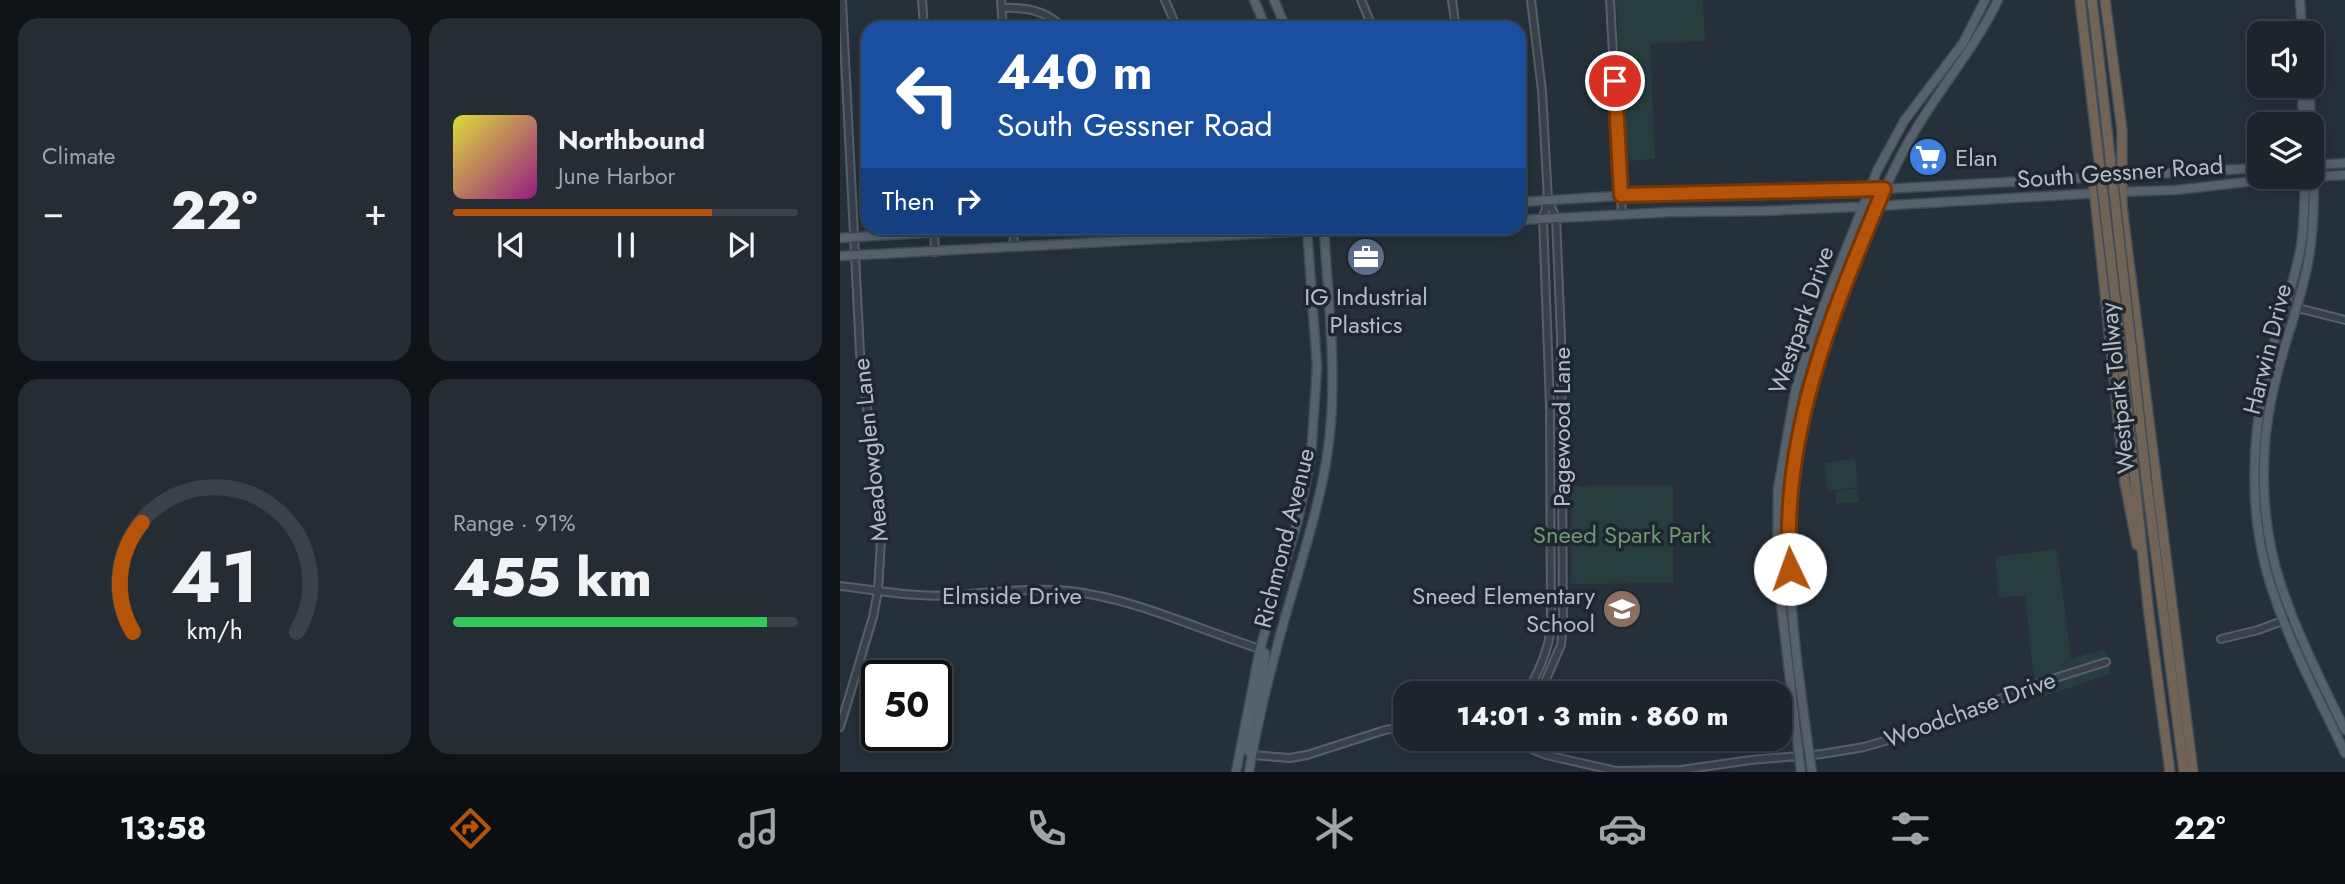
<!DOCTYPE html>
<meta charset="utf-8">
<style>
body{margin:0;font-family:Jost,sans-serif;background:#252c34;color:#f1f3f6;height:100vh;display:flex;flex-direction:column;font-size:26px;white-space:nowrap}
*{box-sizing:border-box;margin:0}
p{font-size:23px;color:#a0a4a9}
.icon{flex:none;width:38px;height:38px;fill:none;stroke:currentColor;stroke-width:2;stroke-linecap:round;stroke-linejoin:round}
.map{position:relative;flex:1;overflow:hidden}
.side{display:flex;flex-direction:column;gap:18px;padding:18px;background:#0f1418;width:840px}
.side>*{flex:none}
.guide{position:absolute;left:21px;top:21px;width:665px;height:214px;border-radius:21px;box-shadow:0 4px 18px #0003,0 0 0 2px #3a4148;background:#1a4fa0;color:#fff;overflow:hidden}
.controls{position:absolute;left:1407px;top:21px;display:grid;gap:14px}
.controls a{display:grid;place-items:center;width:77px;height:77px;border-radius:14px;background:#1c242c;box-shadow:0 4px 18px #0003,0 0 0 2px #3a4148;font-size:35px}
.speed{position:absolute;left:21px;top:660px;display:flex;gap:14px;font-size:35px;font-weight:700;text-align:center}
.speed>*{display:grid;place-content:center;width:91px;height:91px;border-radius:50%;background:#1c242c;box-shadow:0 4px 18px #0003,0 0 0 2px #3a4148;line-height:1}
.speed .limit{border:4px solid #111;border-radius:10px;background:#fff;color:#111}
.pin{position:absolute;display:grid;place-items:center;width:60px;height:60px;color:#fff;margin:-30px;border:4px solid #fff;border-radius:50%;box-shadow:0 2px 7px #0007}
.me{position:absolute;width:77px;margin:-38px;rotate:357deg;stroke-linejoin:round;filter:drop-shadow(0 0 5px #0008)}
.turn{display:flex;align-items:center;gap:24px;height:147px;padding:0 21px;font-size:32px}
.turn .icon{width:91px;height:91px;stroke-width:2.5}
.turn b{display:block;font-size:49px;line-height:60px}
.then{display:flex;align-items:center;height:66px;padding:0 21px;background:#0003;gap:14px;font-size:26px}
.big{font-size:52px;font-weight:800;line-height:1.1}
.side .card{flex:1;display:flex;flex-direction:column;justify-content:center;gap:10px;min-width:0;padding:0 24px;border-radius:21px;background:#252c34}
.side .dial{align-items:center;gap:0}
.dial svg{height:182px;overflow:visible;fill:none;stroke:#3a4148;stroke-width:7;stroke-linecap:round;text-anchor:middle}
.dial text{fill:#f1f3f6;stroke:none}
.song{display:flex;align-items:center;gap:21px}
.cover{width:84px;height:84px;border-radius:10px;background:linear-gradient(135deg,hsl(60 70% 55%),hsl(310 70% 35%))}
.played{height:7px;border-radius:4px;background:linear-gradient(90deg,#b45309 75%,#3a4148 75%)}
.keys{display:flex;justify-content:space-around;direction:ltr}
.heat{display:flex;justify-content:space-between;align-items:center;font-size:38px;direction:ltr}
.charge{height:10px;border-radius:5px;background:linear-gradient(90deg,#34c759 91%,#3a4148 0)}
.side .tiles{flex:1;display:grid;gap:18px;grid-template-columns:repeat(2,1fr)}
.trip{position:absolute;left:553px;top:681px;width:399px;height:70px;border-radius:21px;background:#1c242c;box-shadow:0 4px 18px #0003,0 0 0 2px #3a4148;font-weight:800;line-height:70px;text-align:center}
.dock{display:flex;height:112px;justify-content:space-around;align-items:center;background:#0b0e12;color:#a0a4a9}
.dock .icon{width:49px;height:49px}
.dock .active{color:#b45309}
.dock b{font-size:32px;color:#f1f3f6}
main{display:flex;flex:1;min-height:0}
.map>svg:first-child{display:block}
.green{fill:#283d3d}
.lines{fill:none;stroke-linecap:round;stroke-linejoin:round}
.minor-casing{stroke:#576069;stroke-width:10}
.major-casing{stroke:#424b54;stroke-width:11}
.highway-casing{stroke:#444d56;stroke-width:12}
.minor{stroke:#39424b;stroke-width:6}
.major{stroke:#57616b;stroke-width:8}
.highway{stroke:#716456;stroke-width:9}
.highway-bridge-casing{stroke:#444d56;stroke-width:12;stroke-linecap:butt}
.highway-bridge{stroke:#716456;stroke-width:9}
.route-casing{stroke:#753606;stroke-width:18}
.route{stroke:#b45309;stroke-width:12}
.labels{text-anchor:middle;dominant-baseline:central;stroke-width:7;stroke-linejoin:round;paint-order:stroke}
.poi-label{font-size:24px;fill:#b4bdc7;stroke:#1e2730;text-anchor:start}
.street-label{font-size:24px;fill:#b4bdc7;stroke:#1e2730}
.park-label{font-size:24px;fill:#6d9673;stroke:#1e2730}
</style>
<main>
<section class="side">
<div class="tiles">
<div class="card"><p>Climate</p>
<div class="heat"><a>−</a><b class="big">22°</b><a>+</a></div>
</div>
<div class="card">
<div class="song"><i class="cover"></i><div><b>Northbound</b><p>June Harbor</p></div></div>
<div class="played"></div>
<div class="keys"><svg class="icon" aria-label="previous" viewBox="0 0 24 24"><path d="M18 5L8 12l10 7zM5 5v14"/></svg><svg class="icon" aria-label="pause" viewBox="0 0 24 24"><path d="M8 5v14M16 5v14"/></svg><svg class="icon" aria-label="next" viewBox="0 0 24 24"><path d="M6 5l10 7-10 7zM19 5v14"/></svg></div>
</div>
<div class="card dial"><svg viewBox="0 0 100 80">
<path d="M14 69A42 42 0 1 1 86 69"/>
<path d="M14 69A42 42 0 0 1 18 21" stroke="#b45309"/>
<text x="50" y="56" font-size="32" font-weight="700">41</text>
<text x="50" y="72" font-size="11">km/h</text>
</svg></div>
<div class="card"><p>Range · 91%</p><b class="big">455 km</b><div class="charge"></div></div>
</div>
</section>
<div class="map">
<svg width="1505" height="772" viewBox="0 0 1505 772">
<rect width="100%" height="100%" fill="#25303b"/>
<!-- green -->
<g class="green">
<polygon points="776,0 863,0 865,41 810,44 815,159 785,161"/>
<polygon points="1015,459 1018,487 988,491 984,463"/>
<polygon points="833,485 833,583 731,584 731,486"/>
<polygon points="1016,489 1019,501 1018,502 996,504 996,491"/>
<polygon points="1217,549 1231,659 1265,649 1271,674 1201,697 1193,671 1185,596 1159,597 1155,557"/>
</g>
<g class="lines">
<defs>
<g id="minor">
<polyline points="82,0 84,28"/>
<polyline points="161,0 163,28"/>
<polyline points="325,0 337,28"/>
<polyline points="521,0 533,28"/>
<polyline points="612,0 616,28"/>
<polyline points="691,0 702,91 708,200 716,218 721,336 723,625 721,645 700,693"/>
<polyline points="770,0 782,214"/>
<path d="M162,8c24,-1 43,2 62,20"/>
<polyline points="94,228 95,252"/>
<polyline points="173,228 174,247"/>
<polyline points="290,228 290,241"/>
<polyline points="1446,305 1505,320"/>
<path d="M0,586c37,4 75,12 112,9 39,-2 79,-8 118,-4 66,8 127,38 190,58"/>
<polyline points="1381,639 1418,630 1453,617"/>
<path d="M687,693c11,-21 22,-43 24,-67l-1,-220 -7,-188 5,-18"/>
<polyline points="0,727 33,617 38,591 42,524 20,353 2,0"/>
<polyline points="665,738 706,755 776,771 841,770 911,760 982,754 1024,747 1086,729 1196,684 1266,662"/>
<polyline points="412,755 450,758 467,755 545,730 565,727"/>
</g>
<g id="major">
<polyline points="414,0 426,28"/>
<polyline points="434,0 446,28"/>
<polyline points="1460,0 1462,33"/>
<polyline points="1462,86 1463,124"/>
<polyline points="1469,86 1471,124"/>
<path d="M1472,131c2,44 4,88 -4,132 -9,45 -27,88 -36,133 -13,60 -11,130 9,189 16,49 41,98 64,145"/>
<polyline points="1472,165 1505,163"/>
<path d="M1465,177c-1,24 0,49 -5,74 -8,41 -25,81 -34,122 -14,66 -17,135 1,200 18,63 50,121 78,180"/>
<polyline points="1276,192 1336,190 1424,180 1505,175"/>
<polyline points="679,202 826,193 886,194 1044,189 1419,168"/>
<polyline points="679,220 832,212 921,211 1037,206 1260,193"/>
<polyline points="0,238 167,228"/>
<polyline points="0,256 526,228"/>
<polyline points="420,649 425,653 425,657 416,708 420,717"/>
<polyline points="411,705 411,717 406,749 412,755"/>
<polyline points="396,772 420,649 458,520 471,457 477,367 467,228"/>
<path d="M409,772c11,-68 30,-136 50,-202 11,-38 22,-75 28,-114 12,-75 1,-153 -3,-228"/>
<polyline points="961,772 937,571 938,489 955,392 972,335 1037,171 1064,121 1123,43 1145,0"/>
<path d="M972,772c-11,-76 -22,-155 -24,-232 -2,-92 28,-182 61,-267 17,-41 33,-81 54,-121 27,-53 69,-98 95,-152"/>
</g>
<g id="highway">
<polyline points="1252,0 1257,41"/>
<polyline points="1265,0 1282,130 1282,206 1353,772"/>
<polyline points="1253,178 1285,483 1297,545"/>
<polyline points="1278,321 1309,615 1330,772"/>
<polyline points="1307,486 1344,772"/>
</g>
</defs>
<!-- minor casing -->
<use href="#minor" class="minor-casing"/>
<!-- major casing -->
<use href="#major" class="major-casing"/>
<!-- highway casing -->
<use href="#highway" class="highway-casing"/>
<!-- minor -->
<use href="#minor" class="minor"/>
<!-- major -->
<use href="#major" class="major"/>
<!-- highway -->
<use href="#highway" class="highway"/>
<defs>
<g id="highway-bridge">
<polyline points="1240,0 1278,321"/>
<polyline points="1257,41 1307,486"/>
</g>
</defs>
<!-- highway-bridge casing -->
<use href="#highway-bridge" class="highway-bridge-casing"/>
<!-- highway-bridge -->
<use href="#highway-bridge" class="highway-bridge"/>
</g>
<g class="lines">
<defs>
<path id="route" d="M775,81l6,114 263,-6c-51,122 -104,245 -94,380"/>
</defs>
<!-- route casing -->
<use href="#route" class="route-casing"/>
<!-- route -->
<use href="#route" class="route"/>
</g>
<!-- icons -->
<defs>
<symbol id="supermarket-disc" viewBox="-11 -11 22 22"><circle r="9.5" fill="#3f7fe0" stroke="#1e2730"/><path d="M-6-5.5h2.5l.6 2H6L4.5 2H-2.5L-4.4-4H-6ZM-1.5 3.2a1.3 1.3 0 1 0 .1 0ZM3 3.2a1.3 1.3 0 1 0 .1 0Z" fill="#fff"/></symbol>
<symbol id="office-disc" viewBox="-11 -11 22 22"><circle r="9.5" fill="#5c6f8a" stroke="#1e2730"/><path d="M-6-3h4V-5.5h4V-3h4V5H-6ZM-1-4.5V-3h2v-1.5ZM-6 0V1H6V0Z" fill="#fff"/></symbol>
<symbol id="school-disc" viewBox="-11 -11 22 22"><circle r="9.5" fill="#8d6e63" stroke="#1e2730"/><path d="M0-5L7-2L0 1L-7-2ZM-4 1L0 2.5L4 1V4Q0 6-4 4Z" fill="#fff"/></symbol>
</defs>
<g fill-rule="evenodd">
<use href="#supermarket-disc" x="1066" y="135" width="44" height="44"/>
<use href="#office-disc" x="504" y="235" width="44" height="44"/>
<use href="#school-disc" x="760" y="587" width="44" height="44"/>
</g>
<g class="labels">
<!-- poi labels -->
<g class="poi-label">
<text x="1115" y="157">Elan</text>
<text x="526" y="296" text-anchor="middle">IG Industrial<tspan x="526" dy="28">Plastics</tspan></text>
<text x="755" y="595" text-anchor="end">Sneed Elementary<tspan x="755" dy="28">School</tspan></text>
</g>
<!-- street labels -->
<g class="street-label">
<text transform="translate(1280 172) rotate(-4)">South Gessner Road</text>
<text transform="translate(961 320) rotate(-71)">Westpark Drive</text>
<text transform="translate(1427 349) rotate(-76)">Harwin Drive</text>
<text transform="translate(1277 388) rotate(-96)">Westpark Tollway</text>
<text transform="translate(721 427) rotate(-90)">Pagewood Lane</text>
<text transform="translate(30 450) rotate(-96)">Meadowglen Lane</text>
<text transform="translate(444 538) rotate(-76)">Richmond Avenue</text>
<text x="172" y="595">Elmside Drive</text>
<text transform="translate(1130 709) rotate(-20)">Woodchase Drive</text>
</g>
<!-- park labels -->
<g class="park-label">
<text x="782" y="534">Sneed Spark Park</text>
</g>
</g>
</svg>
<div class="controls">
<a><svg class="icon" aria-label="sound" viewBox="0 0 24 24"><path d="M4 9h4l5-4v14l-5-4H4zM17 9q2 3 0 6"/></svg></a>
<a><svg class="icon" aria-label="layers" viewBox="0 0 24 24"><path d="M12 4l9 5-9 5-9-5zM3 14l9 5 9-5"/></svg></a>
</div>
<div class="speed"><div class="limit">50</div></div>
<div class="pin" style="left:775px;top:81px;background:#d93025"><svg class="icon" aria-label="arrive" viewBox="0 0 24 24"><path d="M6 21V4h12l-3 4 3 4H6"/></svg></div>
<svg class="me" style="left:950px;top:569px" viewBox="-20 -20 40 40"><circle r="19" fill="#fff"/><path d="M0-13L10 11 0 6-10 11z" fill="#b45309"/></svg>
<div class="trip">14:01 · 3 min · 860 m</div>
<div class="guide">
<div class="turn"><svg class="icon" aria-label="left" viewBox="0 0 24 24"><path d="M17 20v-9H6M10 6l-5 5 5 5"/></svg><div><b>440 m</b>South Gessner Road</div></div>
<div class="then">Then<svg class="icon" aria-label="right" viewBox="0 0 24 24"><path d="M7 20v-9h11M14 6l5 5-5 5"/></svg></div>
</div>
</div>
</main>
<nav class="dock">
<b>13:58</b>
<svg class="icon active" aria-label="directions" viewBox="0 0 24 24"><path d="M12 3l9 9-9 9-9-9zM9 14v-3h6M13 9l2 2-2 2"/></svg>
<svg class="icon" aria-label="music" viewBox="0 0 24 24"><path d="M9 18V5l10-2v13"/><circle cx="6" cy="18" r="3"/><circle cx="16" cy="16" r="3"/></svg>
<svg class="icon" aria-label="phone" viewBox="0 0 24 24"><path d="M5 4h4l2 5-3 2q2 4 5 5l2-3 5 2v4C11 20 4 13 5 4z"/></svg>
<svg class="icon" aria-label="climate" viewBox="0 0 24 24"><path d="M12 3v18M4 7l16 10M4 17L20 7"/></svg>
<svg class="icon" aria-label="car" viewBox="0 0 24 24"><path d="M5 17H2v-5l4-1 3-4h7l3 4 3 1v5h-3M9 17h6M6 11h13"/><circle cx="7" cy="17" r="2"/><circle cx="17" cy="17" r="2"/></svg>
<svg class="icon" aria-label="filters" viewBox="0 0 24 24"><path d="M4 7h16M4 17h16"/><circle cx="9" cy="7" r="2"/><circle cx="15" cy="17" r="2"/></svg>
<b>22°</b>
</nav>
